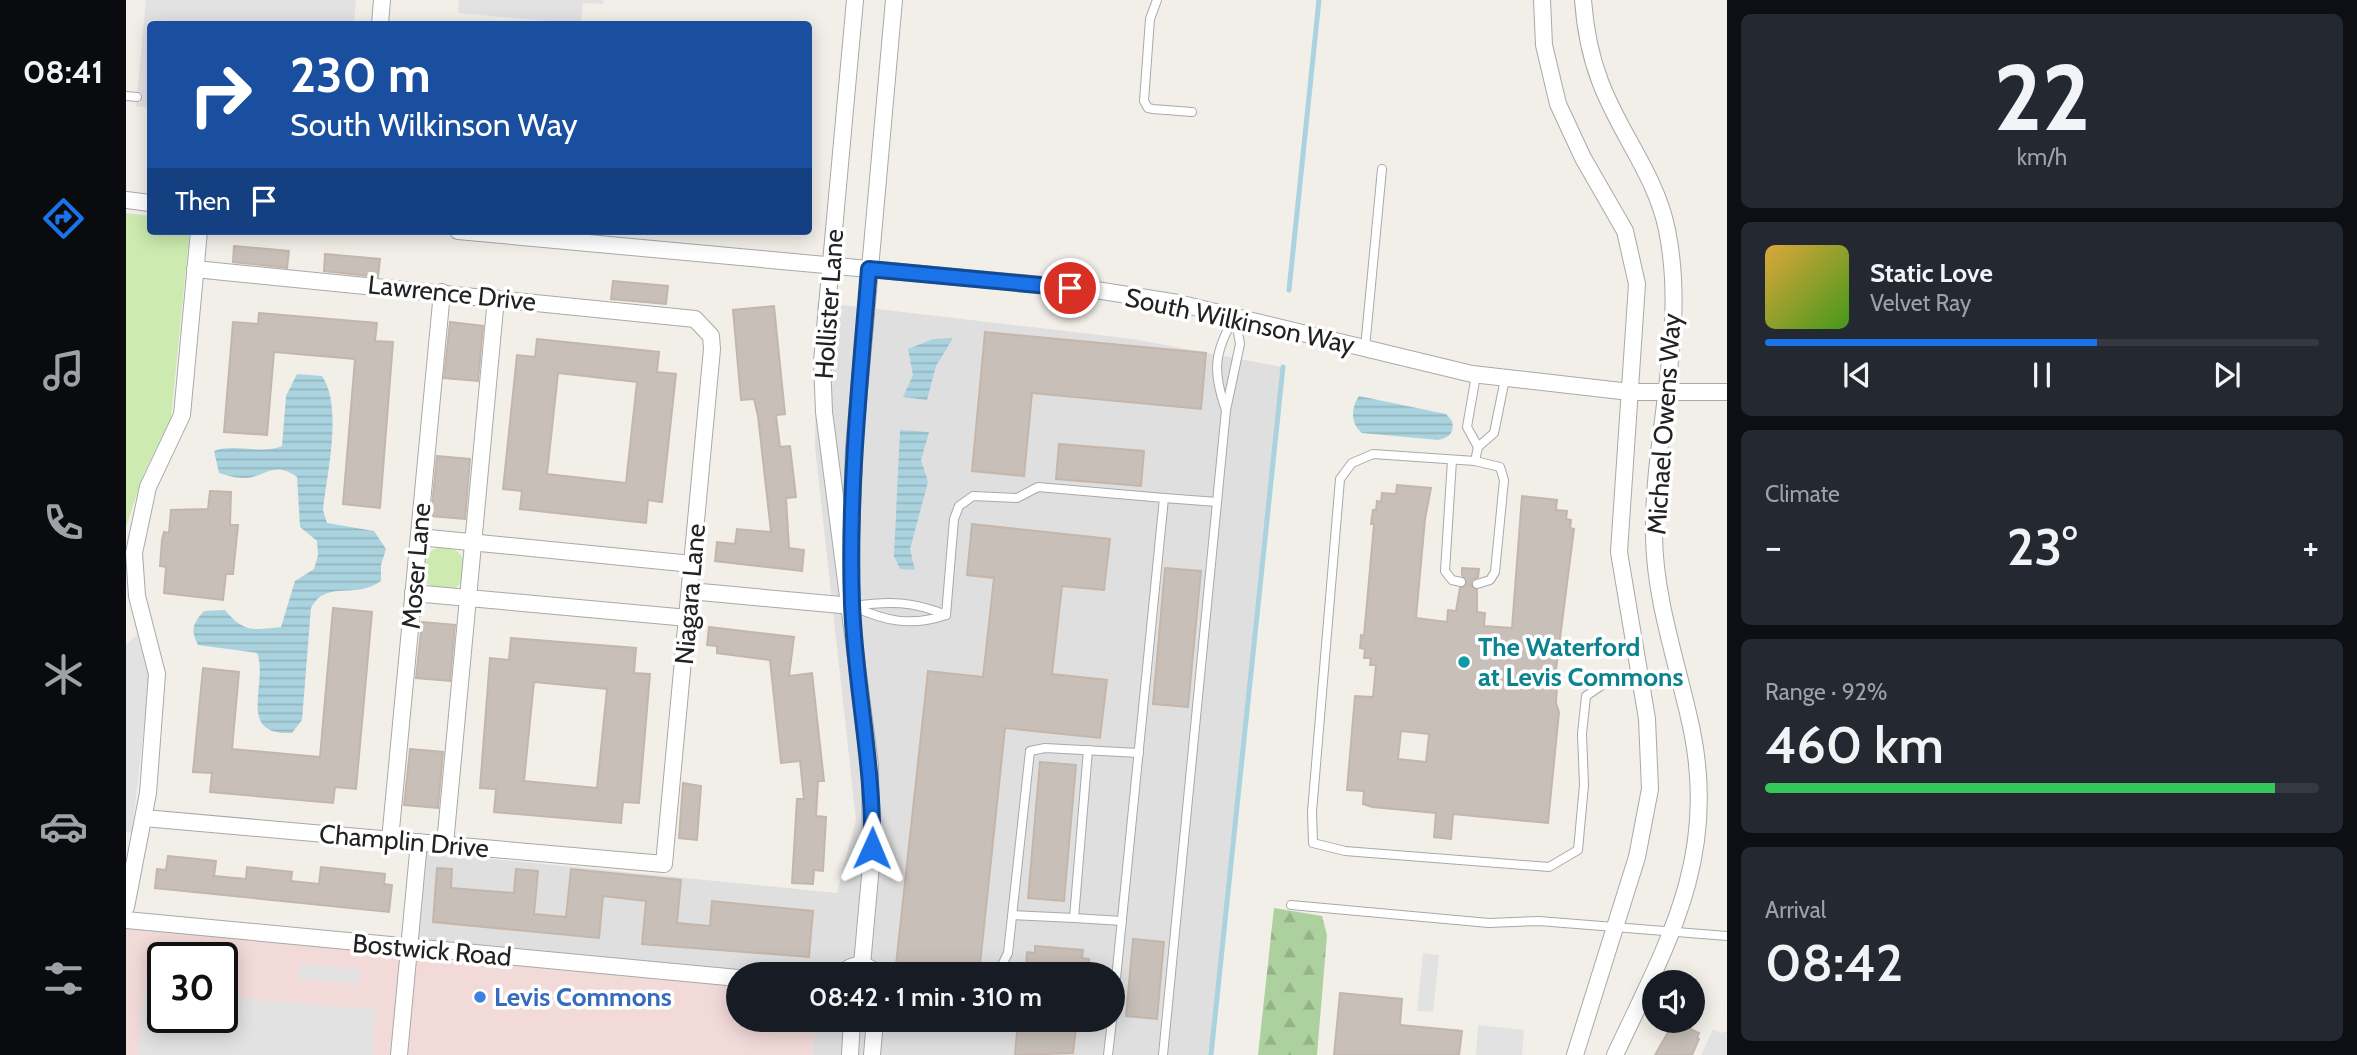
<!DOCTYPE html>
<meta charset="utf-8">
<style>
body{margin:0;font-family:Cabin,sans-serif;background:#242831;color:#f1f3f6;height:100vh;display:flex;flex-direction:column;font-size:26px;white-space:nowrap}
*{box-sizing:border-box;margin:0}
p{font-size:23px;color:#9ea1a6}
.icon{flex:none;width:38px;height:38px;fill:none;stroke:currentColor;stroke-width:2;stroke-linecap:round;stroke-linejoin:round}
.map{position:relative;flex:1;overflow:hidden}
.details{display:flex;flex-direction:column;gap:14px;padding:14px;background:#0d0f14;width:630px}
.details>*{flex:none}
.banner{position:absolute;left:21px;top:21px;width:665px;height:214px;border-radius:7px;box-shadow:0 4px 18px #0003;background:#1a4fa0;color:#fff;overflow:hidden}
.fabs{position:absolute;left:1516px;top:970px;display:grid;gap:14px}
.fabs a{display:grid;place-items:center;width:63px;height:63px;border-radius:50%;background:#171b24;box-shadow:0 4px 18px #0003;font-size:35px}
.speed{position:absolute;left:21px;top:942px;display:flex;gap:14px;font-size:35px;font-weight:700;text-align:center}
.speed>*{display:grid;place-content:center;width:91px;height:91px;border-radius:50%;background:#171b24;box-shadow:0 4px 18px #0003;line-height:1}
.speed .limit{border:4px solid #111;border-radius:10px;background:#fff;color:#111}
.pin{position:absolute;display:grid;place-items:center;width:60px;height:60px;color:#fff;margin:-30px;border:4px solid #fff;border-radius:50%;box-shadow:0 2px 7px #0007}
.me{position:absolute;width:77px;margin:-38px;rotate:1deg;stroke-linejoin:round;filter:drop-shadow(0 0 5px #0008)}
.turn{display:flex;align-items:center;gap:24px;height:147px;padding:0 28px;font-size:32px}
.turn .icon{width:91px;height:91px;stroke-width:2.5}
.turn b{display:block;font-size:49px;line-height:60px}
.then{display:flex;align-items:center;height:66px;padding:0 28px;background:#0003;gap:14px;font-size:26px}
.big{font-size:52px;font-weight:600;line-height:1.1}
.details .tile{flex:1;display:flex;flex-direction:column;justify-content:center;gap:10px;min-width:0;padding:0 24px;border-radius:10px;background:#242831}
.details .dial{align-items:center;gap:0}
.dial b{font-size:91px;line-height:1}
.song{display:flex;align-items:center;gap:21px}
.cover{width:84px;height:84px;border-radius:10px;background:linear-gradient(135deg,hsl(40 70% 55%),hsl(100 70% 35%))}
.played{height:7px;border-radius:4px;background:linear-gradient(90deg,#1a73e8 60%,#363941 60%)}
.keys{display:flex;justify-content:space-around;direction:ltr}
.heat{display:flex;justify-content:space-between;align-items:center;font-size:38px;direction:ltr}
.charge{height:10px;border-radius:5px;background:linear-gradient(90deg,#34c759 92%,#363941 0)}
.trip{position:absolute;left:600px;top:962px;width:399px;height:70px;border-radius:35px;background:#171b24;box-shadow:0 4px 18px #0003;font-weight:600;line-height:70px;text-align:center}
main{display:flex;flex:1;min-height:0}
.tab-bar{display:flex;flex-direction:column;width:126px;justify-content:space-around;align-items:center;background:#090b0e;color:#9ea1a6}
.tab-bar .icon{width:49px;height:49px}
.tab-bar .selected{color:#1a73e8}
.tab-bar b{font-size:32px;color:#f1f3f6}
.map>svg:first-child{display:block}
.residential{fill:#e0dfdf}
.commercial{fill:#f2dad9;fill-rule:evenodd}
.grass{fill:#cdebb0}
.forest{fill:url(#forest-firs)}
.parking{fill:#e2e2e2}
.water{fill:url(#water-rules)}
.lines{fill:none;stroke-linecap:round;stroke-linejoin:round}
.stream{stroke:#aad3df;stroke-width:5}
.building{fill:#c7bfb8;stroke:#c4b6ab;stroke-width:2;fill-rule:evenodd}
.lane-casing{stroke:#a9a9a9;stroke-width:10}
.street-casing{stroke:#a9a9a9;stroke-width:18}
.lane{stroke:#fff;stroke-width:8}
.street{stroke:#fff;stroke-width:16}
.route-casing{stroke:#114b97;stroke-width:18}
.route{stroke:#1a73e8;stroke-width:12}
.culture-dot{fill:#0f9aa8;stroke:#fff;stroke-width:2.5}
.shop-dot{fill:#3f7fe0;stroke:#fff;stroke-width:2.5}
.labels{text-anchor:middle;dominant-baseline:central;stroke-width:7;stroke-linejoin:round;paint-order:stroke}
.street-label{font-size:26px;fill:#222;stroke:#fff}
.culture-label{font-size:26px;font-weight:bold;fill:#0d838f;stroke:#fff;text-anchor:start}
.shop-label{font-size:26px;font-weight:bold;fill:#366cbe;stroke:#fff;text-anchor:start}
</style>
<main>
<nav class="tab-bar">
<b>08:41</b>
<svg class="icon selected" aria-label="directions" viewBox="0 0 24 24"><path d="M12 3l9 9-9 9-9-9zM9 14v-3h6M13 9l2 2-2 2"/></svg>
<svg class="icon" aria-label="music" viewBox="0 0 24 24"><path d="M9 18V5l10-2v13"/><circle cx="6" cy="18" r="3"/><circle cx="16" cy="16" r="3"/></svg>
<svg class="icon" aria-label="phone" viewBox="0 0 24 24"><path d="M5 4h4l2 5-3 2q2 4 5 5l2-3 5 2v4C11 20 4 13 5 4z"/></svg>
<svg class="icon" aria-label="climate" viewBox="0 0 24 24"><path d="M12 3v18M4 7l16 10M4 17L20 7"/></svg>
<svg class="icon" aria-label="car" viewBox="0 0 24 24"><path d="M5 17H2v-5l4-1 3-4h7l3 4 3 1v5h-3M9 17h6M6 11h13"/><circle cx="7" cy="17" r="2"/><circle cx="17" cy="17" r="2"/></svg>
<svg class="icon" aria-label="filters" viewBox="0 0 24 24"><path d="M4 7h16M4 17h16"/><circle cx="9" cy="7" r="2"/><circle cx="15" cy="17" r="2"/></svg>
</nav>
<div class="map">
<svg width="1601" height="1055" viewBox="0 0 1601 1055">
<defs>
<pattern id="forest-firs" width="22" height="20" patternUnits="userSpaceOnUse" patternTransform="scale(1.75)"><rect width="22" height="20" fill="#add19e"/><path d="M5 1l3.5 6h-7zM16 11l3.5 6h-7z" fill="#95b388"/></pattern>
<pattern id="water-rules" width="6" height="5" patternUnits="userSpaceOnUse" patternTransform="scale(1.75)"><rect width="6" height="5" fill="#aad3df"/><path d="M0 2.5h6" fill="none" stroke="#92b5bf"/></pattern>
</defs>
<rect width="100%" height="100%" fill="#f2efe9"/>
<!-- residential -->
<polygon class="residential" points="691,302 1007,339 1157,367 1085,1055 686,1055 690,1020 987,1020 987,975 612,975 288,945 296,852 711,893 730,820 689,447"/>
<!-- commercial -->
<path class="commercial" d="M0,920l612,58v42h78l-4,35h-686zM37,957h59v60h-59z"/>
<!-- grass -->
<g class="grass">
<polygon points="0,213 24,216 24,231 62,231 63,238 45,418 18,473 0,527"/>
<circle cx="318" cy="569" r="22"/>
</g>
<!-- forest -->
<polygon class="forest" points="1148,908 1196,916 1201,935 1191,1055 1132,1055"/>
<!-- parking -->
<g class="parking">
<polygon points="20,0 230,0 228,24 24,24 24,108 10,106"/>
<polygon points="333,0 478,0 477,4 457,3 455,24 332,13"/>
<polygon points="11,635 22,671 22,690 6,834 0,831 0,644"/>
<polygon points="1297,953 1313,955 1307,1012 1291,1011"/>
<polygon points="174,964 234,969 232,984 173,979"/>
<polygon points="18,988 37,990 37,1017 96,1017 96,996 250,1010 246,1055 12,1055"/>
<polygon points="1352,1025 1398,1030 1396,1055 1350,1055"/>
<polygon points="1587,1029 1595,1033 1601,1031 1601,1055 1575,1055"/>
</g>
<!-- water -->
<g class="water">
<polygon points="827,338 810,366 801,400 777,397 787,375 782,349 807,339"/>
<path d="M171,374l25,2c21,31 5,97 1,134l4,13 47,8 12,18 -5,16v16c-26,19 -55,-2 -70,27l-9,112 -10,13c-57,3 -23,-50 -35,-80l-59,-8c-8,-15 -5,-22 6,-34l21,-1c19,23 28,20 56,17l14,-46 19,-12 4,-14 -1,-14 -17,-14 -3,-50c-24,-18 -33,2 -55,1 -7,0 -16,-3 -23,-5l-5,-22c22,-8 47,4 68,-5l4,-50z"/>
<path d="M1233,396l87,18 6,7c3,11 -3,17 -14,19l-76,-7c-12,-10 -11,-25 -3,-37z"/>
<polygon points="774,430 803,432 795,460 802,482 784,549 789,570 774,569 768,556"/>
</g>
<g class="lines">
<!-- stream -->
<g class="stream">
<polyline points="1163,290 1193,0"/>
<polyline points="1085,1055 1157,367"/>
</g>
</g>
<!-- building -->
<g class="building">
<polygon points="108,246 163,251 161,268 107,262"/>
<polygon points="199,254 254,259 252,277 198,271"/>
<polygon points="487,281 542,286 540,304 485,299"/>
<polygon points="648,306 659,414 650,415 654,447 664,446 670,497 660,498 663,548 678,550 676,571 589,561 591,542 609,544 611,529 645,532 632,416 628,399 615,400 607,310"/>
<polygon points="133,313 251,323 249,341 267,342 254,508 217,504 229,359 148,352 141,435 98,432 107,322 132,324"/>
<polygon points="324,322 357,326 352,381 318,378"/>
<polygon points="859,332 1080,353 1075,409 906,393 898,476 846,471"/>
<path d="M411,339l122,13 -2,20 19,2 -14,128 -14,-2 -2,23 -126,-14 2,-18 -19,-2 14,-134 18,2zM432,373l79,9 -11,101 -79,-9z"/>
<polygon points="933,444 1018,451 1015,486 930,479"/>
<polygon points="311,456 344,459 339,519 305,516"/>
<path d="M1271,485l34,3 -6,31 -9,99 31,4 1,-12 8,1 4,-23 7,-4 -5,-9v-7l17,1 -1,8 -6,3 -1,5 6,5v22l8,1 -1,13 28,2 10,-132 35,4 -1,10 11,1 -1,8 5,1 -1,8 4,1 -20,156h3l-1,18 3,9 -11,111 -95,-9 -2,25 -17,-2 2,-24 -64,-6 -9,-3 1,-13 -17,-1 8,-94 18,1 3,-32h-6l1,-7h-7l1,-9 -5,-1 1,-13 3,1 10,-112h-3l2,-14h3l1,-9 4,1 1,-9 14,1zM1275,731l28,3 -3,28 -28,-3z"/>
<polygon points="84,491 105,492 104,525 112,525 107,574 100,574 97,600 38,593 40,567 34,566 36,540 38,532 43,533 45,510 82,509"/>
<polygon points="846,524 984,539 978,590 936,586 926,674 981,680 974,738 879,728 853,974 770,965 802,671 857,677 868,578 841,575"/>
<polygon points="1039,568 1075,571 1062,707 1027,704"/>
<polygon points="207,608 246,612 230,789 209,787 207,803 84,792 86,773 67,772 77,668 113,672 106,749 194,757"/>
<polygon points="296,622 329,625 324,681 290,678"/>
<polygon points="583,627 668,637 663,676 686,673 698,781 692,781 690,816 700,817 697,871 688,870 687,884 666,883 671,799 678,799 674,761 655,763 644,660 591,653 591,646 581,645"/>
<path d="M385,638l125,10 -2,25 16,1 -11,129 -16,-1 -2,21 -127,-11 2,-23 -16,-1 10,-130 19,2zM408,682l73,7 -10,99 -73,-7z"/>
<polygon points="284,749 317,752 312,808 278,805"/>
<polygon points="914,762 950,765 938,901 902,898"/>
<polygon points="557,783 575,786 571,840 553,838"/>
<polygon points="42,856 90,861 88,876 120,879 121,867 166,872 165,881 193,884 195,867 259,874 258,884 266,885 263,912 29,888 31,869 40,870"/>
<polygon points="311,868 326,869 325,888 388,893 390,869 412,871 408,914 440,917 445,869 555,880 551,923 584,926 586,901 687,911 683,957 516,944 520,901 477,896 473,938 307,922"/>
<polygon points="1007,939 1038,942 1031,1019 1000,1016"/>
<polygon points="909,946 957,950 956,958 963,959 962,975 906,975 907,969 900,968 901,952 909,953"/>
<polygon points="1214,993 1276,999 1274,1025 1336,1031 1333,1055 1208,1055"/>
<polygon points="892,1020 951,1020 947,1053 889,1055"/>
<polygon points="1549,1020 1567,1020 1564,1029 1573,1033 1571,1038 1573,1039 1566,1055 1529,1055"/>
</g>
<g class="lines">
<defs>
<g id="lane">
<polyline points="1031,0 1024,19 1018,101 1022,108 1027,109 1066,112"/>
<polyline points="0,96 11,97"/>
<polyline points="1239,348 1256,169"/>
<polyline points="1350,375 1341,427 1352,447"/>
<path d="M1100,410c-14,-39 -12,-58 9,-94"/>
<polyline points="1326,460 1319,571 1326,580 1335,582"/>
<polyline points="1349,461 1352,447 1368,433 1379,379"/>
<polyline points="1038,498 1091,502"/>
<polyline points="1351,584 1364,580 1369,572 1378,480 1374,467 1349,461 1247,454 1226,463 1214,479 1186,812 1187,843 1219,851 1423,867 1452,850 1458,785 1456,734 1460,696 1482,681 1553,674"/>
<path d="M726,606c33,15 59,21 94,9"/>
<path d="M727,606c36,-5 60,-5 93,9"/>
<polyline points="820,615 828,519 833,506 847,496 891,498 912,487 1038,498 987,1009"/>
<polyline points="1165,905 1363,923 1413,921 1601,936"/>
<polyline points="887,915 948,918 962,750"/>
<polyline points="948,918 996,921"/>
<polyline points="871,975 882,953 904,751 919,748 1013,753"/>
<polyline points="982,1055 986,1020"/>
<polyline points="1037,1055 1100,410 1114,344 1109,316"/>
</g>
<g id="street">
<polyline points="729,0 696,361 698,412 744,766 745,865 736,965"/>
<polyline points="1416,0 1418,45 1432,104 1457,158 1499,231 1511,284 1493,552 1521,719 1524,789 1511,857 1449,1055"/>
<path d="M1457,0c2,27 7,55 17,81 19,52 56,94 67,149 21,103 -15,204 -13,307 1,65 25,131 38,194 26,128 -25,213 -77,324"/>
<polyline points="254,24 256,0"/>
<polyline points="0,200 24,203"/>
<polyline points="332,231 970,290 1052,303 1346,374 1504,392 1601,392"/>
<polyline points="293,537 566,564"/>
<polyline points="725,544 728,448 768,0"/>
<polyline points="564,591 726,606"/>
<polyline points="287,593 562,618"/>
<polyline points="18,818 538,864 586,349 585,336 569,319 69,269"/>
<polyline points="264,840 316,292"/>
<polyline points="319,844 370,298"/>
<polyline points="0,907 22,793 31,674 11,596 8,553 22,487 56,415 73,231"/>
<polyline points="0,920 612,978"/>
<path d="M714,975c12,-13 26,-13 39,0"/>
<polyline points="273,1055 293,842"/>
<polyline points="724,1055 726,1020"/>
<polyline points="746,1055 749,1020"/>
</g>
</defs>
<!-- lane casing -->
<use href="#lane" class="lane-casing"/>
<!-- street casing -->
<use href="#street" class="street-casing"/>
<!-- lane -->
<use href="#lane" class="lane"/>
<!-- street -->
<use href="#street" class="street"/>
</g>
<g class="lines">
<defs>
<path id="route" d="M746,848c2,-83 -17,-162 -20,-244 -4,-113 8,-224 17,-335l201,19"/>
</defs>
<!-- route casing -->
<use href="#route" class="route-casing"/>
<!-- route -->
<use href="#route" class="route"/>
</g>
<!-- markers -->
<circle class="culture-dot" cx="1338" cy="662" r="7"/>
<circle class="shop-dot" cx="354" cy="997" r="7"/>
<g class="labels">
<!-- street labels -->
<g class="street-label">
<text transform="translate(326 293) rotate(6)">Lawrence Drive</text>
<text transform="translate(703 304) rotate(-86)">Hollister Lane</text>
<text transform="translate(1114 321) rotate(12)">South Wilkinson Way</text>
<text transform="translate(1538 424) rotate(-86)">Michael Owens Way</text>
<text transform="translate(290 566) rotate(-85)">Moser Lane</text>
<text transform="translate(564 594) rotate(-85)">Niagara Lane</text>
<text transform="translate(278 841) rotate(5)">Champlin Drive</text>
<text transform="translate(306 950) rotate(5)">Bostwick Road</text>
</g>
<!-- culture labels -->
<g class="culture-label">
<text x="1352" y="647">The Waterford<tspan x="1352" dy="30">at Levis Commons</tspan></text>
</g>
<!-- shop labels -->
<g class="shop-label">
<text x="368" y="997">Levis Commons</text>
</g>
</g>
</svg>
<div class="fabs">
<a><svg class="icon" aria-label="sound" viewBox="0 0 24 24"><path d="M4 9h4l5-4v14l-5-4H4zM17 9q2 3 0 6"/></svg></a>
</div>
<div class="speed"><div class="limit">30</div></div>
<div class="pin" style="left:944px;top:288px;background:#d93025"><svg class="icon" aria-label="arrive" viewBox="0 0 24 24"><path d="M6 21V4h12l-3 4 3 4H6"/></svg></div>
<svg class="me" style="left:746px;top:848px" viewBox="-20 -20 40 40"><path d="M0-17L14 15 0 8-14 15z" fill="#1a73e8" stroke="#fff" stroke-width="4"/></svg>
<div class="trip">08:42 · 1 min · 310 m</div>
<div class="banner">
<div class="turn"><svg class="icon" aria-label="right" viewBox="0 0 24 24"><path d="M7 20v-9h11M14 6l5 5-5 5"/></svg><div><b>230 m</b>South Wilkinson Way</div></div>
<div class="then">Then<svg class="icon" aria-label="arrive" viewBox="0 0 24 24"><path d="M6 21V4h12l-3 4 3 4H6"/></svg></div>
</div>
</div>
<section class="details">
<div class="tile dial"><b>22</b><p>km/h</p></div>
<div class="tile">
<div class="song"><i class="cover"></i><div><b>Static Love</b><p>Velvet Ray</p></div></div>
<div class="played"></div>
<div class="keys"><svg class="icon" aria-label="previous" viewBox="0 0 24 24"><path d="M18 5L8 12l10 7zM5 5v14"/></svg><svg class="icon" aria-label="pause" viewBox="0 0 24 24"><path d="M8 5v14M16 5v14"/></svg><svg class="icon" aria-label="next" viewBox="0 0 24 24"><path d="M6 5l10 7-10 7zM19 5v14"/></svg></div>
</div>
<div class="tile"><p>Climate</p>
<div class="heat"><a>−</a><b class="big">23°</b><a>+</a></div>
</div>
<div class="tile"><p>Range · 92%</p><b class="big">460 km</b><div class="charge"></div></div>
<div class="tile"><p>Arrival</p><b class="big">08:42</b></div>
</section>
</main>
